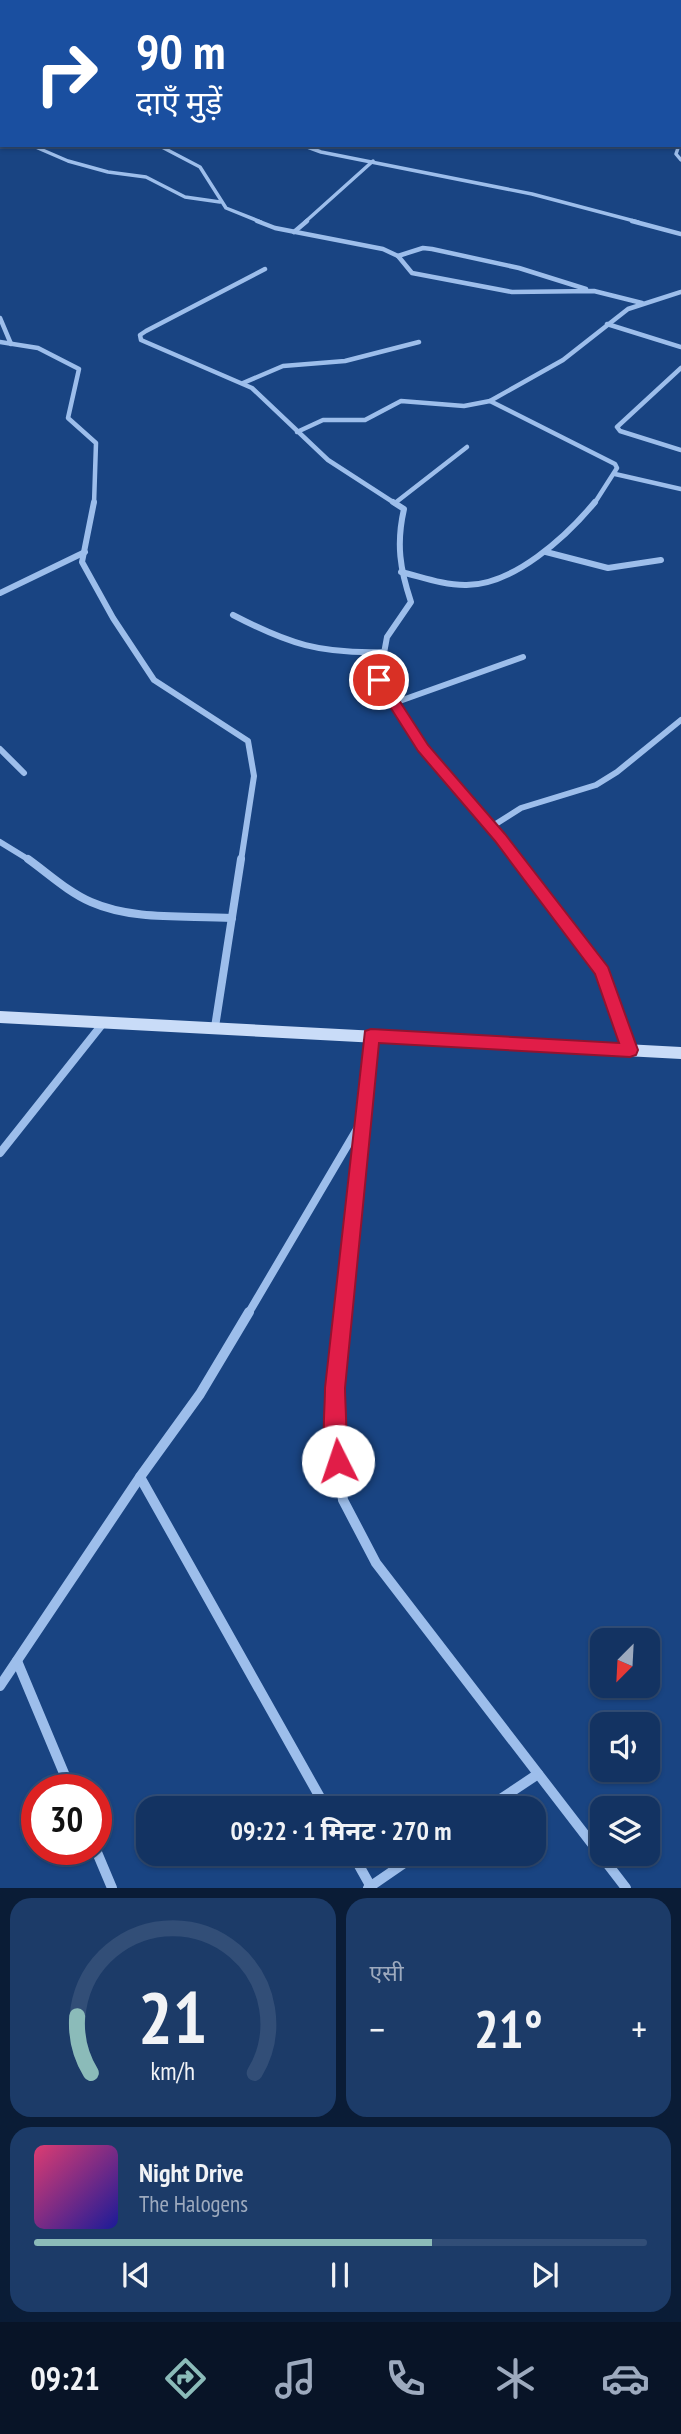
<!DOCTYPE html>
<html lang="hi">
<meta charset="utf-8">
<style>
body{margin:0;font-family:"PT Sans Narrow","Noto Sans Devanagari",sans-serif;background:#1c3b68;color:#f1f3f6;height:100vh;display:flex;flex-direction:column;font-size:26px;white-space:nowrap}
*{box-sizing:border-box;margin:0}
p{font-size:23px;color:#9daabe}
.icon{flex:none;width:38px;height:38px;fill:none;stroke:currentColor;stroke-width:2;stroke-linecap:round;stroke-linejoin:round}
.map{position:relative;height:1888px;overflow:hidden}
.side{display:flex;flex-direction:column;gap:10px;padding:10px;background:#0a1c36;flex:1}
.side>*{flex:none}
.guide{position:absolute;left:0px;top:0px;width:682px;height:147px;box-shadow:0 2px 5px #0004,0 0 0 2px #324e77;background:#1a4fa0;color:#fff;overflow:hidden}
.needle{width:46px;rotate:204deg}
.fabs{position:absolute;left:590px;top:1628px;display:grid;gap:14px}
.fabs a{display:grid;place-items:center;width:70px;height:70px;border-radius:14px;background:#133362;box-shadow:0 2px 5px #0004,0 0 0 2px #324e77;font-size:35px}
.speed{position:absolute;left:21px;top:1774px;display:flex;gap:14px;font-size:35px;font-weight:700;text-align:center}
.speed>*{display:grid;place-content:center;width:91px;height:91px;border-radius:50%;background:#133362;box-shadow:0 2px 5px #0004,0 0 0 2px #324e77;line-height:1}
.speed .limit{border:10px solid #d22;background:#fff;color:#111}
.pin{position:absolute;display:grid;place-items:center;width:60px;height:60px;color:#fff;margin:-30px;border:4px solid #fff;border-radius:50%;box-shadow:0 2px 7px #0007}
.me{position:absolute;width:77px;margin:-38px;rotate:356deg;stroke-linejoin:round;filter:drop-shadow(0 0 5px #0008)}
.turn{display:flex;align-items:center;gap:24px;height:147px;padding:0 21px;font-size:32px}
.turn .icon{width:91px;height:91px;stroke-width:2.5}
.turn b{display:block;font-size:49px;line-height:60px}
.big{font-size:52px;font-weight:700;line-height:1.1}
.side .tile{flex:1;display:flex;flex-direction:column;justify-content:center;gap:10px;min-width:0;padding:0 24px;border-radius:21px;background:#1c3b68}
.side .dial{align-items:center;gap:0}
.dial svg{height:182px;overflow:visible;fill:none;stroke:#324e77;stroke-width:7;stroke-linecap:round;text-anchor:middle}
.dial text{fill:#f1f3f6;stroke:none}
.song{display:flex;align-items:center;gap:21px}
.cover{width:84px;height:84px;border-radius:10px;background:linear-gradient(135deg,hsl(340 70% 55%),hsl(240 70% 35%))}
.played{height:7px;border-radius:4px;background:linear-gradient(90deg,#8bbbb9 65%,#324e77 65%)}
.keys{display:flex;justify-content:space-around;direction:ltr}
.heat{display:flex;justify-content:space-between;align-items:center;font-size:38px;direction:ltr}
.side .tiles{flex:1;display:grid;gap:10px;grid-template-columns:1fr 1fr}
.tile:last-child{grid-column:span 2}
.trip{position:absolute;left:136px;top:1796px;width:410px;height:70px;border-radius:21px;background:#133362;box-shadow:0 2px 5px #0004,0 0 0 2px #324e77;font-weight:700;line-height:70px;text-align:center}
.tabs{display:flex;height:112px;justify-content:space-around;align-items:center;background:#081427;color:#9daabe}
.tabs .icon{width:49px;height:49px}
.tabs .selected{color:#8bbbb9}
.tabs b{font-size:32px;color:#f1f3f6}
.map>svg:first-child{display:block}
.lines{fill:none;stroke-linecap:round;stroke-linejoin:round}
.street-far4{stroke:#9dbeeb;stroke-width:3.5}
.street-far3{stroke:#9dbeeb;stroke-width:4.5}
.street-far2{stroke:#9dbeeb;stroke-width:6}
.street-far1{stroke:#9dbeeb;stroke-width:8}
.street{stroke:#9dbeeb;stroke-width:10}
.secondary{fill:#c9dcf8;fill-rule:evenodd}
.route{fill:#e11d48;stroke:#92132f;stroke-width:2}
</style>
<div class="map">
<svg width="681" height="1888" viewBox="0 0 681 1888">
<rect width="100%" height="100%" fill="#194482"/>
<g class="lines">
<!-- street-far4 -->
<g class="street-far4">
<polyline points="268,0 275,2"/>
<polyline points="540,0 542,2"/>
<polyline points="31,145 68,161 108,172 146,177 185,197 220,202"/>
<polyline points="158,145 200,167 226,208 261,222"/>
<polyline points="302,145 321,152 532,194 638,222"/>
<polyline points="679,145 676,154 681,160"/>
<polyline points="305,222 373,161"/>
</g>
<!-- street-far3 -->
<g class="street-far3">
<polyline points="257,221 275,228 383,249 398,256 412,273 512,292 594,291 642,303"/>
<polyline points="632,221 681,234"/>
<polyline points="294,232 307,221"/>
<polyline points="398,256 423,248 432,249 519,268 586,289"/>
<polyline points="265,269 146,331 140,335 141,340 252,388 328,460 396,504"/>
<polyline points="0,318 11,344"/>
<polyline points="607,324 681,347"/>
<polyline points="0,342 38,348 79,369 68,418 96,443 94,504"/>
<polyline points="681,368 617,427 620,431 681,450"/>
<polyline points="243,383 283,366 345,361 419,342"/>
<polyline points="297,432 323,420 365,420 401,401 464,406 490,401"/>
<polyline points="615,474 681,489"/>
<polyline points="395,503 467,447"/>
<polyline points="594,504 617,468 615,464 490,401 563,360 628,309 681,292"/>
</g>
<!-- street-far2 -->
<g class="street-far2">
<polyline points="94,502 82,562 113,618 154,680 248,741 254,776 241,861"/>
<path d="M393,502l11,7c-8,35 -4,60 7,93l-24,35 -8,43 44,68 94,113"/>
<polyline points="546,552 608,568 661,560"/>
<path d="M401,572c21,5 42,13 64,13 48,1 102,-49 130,-83"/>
<polyline points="0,593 85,552"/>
<path d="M233,615c56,29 87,39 151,37"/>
<polyline points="394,703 523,657"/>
<polyline points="0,749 24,773"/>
<polyline points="491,827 521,808 596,785 617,772 681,720"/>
<polyline points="0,842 31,861"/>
</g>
<!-- street-far1 -->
<g class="street-far1">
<path d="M28,859c21,15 40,33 63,43 43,19 96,13 141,16"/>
<polyline points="516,859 602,972 630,1050"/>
<polyline points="215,1027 241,859"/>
<polyline points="0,1153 104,1022"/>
<polyline points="248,1314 360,1124"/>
<polyline points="343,1314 371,1036"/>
</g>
<!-- street -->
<g class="street">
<polyline points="343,1312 335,1389 335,1442 343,1500 376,1563 626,1888"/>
<polyline points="140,1477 326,1808"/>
<polyline points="17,1661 71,1790"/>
<polyline points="0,1686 140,1477 200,1394 249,1312"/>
<polyline points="487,1808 538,1774"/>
<polyline points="96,1850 112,1888"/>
<polyline points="352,1853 371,1887"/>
<polyline points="368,1888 419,1853"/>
</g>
<!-- secondary -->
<polygon class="secondary" points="0,1011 681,1047 681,1059 0,1023"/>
</g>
<!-- route -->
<path class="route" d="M379,676l5,1 44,68 77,89 103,133 30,83 -2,5 -6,2 -251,-14 -34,345c0,15 4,71 0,80l-7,3 -8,-3c-10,-23 -5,-54 -5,-80l40,-357 6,-2 248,14 -24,-69 -100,-133 -77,-90 -45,-71z"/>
</svg>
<div class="fabs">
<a><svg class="needle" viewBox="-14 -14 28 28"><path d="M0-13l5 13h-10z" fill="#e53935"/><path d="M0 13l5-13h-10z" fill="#9daabe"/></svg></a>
<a><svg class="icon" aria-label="sound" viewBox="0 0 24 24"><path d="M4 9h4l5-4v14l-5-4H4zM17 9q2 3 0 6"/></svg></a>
<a><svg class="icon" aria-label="layers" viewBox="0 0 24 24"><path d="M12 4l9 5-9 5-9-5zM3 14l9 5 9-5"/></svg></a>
</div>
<div class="speed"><div class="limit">30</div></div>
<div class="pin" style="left:379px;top:680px;background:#d93025"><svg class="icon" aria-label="arrive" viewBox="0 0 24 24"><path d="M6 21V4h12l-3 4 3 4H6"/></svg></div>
<svg class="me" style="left:338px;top:1461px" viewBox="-20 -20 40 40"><circle r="19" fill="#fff"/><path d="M0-13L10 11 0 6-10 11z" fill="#e11d48"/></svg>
<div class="trip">09:22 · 1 मिनट · 270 m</div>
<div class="guide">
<div class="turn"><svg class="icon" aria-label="right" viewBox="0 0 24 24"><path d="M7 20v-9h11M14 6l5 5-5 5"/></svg><div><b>90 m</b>दाएँ मुड़ें</div></div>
</div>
</div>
<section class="side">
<div class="tiles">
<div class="tile dial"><svg viewBox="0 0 100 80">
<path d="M14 69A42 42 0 1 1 86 69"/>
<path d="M14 69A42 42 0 0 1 8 44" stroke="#8bbbb9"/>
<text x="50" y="56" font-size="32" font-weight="700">21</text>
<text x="50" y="72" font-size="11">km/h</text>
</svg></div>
<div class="tile"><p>एसी</p>
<div class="heat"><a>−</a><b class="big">21°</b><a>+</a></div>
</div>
<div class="tile">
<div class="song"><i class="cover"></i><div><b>Night Drive</b><p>The Halogens</p></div></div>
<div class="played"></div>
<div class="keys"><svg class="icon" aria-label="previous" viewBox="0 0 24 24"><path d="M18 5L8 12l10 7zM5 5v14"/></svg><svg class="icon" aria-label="pause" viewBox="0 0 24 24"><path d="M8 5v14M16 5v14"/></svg><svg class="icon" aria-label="next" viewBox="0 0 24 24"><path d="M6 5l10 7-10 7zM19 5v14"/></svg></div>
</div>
</div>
</section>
<nav class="tabs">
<b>09:21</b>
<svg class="icon selected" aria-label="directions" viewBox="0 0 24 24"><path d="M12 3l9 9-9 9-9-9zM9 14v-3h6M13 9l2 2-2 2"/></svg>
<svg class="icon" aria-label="music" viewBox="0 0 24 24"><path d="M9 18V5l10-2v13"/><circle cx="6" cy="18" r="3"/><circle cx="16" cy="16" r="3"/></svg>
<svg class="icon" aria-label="phone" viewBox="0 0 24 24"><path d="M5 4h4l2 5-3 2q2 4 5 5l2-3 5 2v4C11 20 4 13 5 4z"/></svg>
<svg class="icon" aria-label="climate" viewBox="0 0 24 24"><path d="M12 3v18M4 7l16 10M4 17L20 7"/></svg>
<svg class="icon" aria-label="car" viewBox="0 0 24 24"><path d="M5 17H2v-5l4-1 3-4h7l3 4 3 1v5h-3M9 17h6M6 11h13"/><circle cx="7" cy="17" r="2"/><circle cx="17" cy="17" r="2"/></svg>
</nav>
